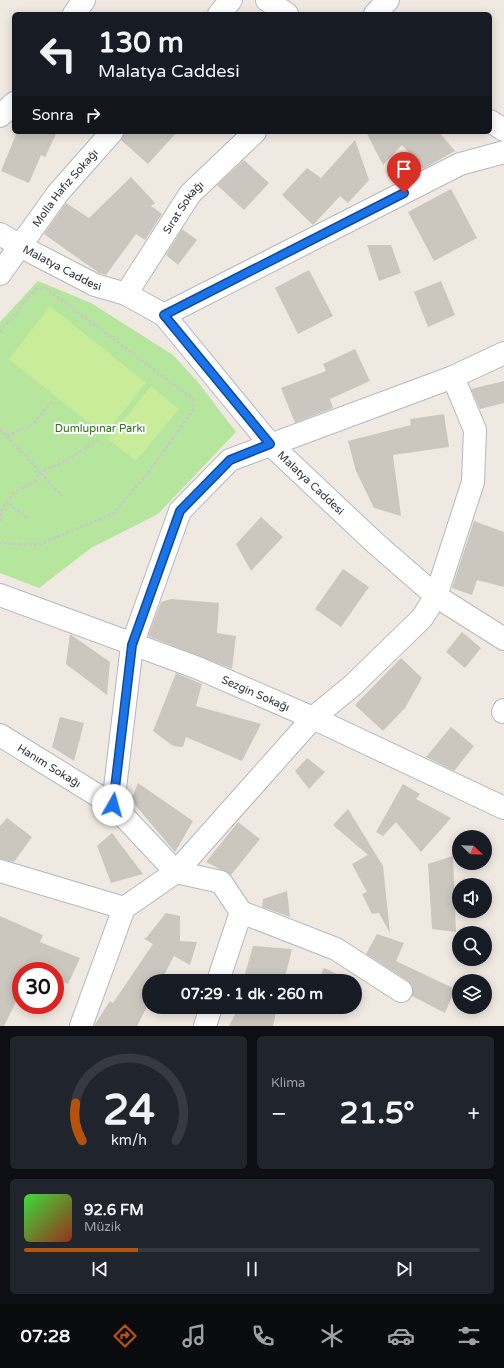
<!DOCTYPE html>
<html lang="tr">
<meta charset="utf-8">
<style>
body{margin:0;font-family:"Varela Round",sans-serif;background:#20242c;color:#f1f3f6;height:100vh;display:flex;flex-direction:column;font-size:15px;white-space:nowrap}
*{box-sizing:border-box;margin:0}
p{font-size:13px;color:#9ea1a6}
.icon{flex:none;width:22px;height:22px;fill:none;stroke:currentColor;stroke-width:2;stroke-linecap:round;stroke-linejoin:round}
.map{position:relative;height:1026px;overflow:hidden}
.sheet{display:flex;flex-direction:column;gap:10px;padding:10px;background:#0d0f14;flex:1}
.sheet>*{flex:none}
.banner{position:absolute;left:12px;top:12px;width:480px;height:122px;border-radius:6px;box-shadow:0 2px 10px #0003;background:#171b24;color:#f1f3f6;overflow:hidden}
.needle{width:26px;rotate:113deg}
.buttons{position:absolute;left:452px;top:830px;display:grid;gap:8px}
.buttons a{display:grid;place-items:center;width:40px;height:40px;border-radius:50%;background:#171b24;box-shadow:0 2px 10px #0003;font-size:20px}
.speed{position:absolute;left:12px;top:962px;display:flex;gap:8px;font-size:20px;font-weight:700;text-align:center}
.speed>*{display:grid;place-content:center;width:52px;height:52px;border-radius:50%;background:#171b24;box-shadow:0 2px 10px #0003;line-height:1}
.speed .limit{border:6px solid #d22;background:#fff;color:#111}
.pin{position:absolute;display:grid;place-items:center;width:34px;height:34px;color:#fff;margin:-41px -17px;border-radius:50% 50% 50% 0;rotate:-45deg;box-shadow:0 0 4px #0007}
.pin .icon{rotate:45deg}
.me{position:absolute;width:44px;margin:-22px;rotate:7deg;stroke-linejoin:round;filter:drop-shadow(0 0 3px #0008)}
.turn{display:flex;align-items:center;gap:14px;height:84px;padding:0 20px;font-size:18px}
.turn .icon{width:52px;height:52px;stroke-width:2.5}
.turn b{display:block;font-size:28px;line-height:34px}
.then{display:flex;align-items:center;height:38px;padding:0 20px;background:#0003;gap:8px;font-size:15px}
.big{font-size:30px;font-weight:700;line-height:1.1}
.sheet .card{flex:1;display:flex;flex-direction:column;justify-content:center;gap:6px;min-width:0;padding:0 14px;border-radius:6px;background:#20242c}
.sheet .dial{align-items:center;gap:0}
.dial svg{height:104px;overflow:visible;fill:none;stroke:#363941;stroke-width:7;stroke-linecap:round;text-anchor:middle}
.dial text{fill:#f1f3f6;stroke:none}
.song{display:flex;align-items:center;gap:12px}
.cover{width:48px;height:48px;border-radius:6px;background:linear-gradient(135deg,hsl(120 70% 55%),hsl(10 70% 35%))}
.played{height:4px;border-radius:2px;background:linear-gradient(90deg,#b45309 25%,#363941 25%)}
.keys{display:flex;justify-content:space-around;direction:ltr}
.heat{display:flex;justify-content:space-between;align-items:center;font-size:22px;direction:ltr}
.sheet .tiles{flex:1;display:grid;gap:10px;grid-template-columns:1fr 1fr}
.card:last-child{grid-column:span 2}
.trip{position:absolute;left:142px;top:974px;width:220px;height:40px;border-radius:20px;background:#171b24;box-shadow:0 2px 10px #0003;font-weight:700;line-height:40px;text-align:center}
.dock{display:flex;height:64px;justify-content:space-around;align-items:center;background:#090b0e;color:#9ea1a6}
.dock .icon{width:28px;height:28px}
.dock .active{color:#b45309}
.dock b{font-size:18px;color:#f1f3f6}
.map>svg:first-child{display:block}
.green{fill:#b6e59e}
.pitch{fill:#c9ec9a}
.building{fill:#cbc7bf}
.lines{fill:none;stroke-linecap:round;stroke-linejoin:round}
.minor-casing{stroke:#b4b7c1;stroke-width:24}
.path{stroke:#c9c9c9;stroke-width:2.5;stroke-dasharray:3 2;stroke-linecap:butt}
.minor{stroke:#fff;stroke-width:22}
.route-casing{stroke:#114b97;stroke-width:10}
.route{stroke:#1a73e8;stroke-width:7}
.labels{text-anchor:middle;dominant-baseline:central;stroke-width:4;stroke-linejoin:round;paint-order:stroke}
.street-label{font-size:11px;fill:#2e2e2e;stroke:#fff}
.park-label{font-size:11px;fill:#2c6e1b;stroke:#fff}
</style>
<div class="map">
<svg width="504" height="1026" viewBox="0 0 504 1026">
<rect width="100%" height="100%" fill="#efe9e1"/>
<!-- green -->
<polygon class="green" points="38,281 91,303 173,355 197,381 236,432 158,514 91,548 39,588 0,573 0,322"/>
<!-- pitch -->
<g class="pitch">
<polygon points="50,306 146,383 104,435 9,359"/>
<polygon points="151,386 179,409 136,461 108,439"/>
</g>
<!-- building -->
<g class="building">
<polygon points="17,132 57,132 45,157 41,155 29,183 1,171"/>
<polygon points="124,132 177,132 148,164 121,140"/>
<polygon points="366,132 439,132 455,151 423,169 402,145 383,165"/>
<polygon points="355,140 369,180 348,203 340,196 313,225 282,195 307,168 321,178"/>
<polygon points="244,160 269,183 244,210 217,185"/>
<polygon points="131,177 155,203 151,206 162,214 145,240 136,234 106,275 99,273 44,234 66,203 89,218"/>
<polygon points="451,189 477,238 434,261 408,212"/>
<polygon points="182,229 197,240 178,265 166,255"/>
<polygon points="367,245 391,245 401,273 379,281"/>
<polygon points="309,270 333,316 298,334 275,288"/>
<polygon points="441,281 455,315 428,327 414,292"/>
<polygon points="355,349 370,381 330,399 333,408 295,423 281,388 326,371 323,364"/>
<polygon points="504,381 504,403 480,409 471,389"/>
<polygon points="444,414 449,447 393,455 401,516 374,508 356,471 348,441 411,425 410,419"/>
<polygon points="261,517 283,537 251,571 236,544"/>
<polygon points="474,521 504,532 504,587 477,580 472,595 452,588"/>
<polygon points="343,569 369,587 341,627 315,609"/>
<polygon points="171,599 219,603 217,633 236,636 232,669 148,636 161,602"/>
<polygon points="462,632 481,648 465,668 446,652"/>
<polygon points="70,634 110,662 107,695 66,664"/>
<polygon points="401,658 422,678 405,708 383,731 355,705"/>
<polygon points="176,673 202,684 196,706 261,724 242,761 186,737 183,747 173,746 153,731"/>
<polygon points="60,717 84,723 74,761 52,747"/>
<polygon points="451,727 474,746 454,771 426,757"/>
<polygon points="307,758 325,772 309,789 295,771"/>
<polygon points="138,783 193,821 175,852 131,800"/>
<polygon points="403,784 420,794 416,799 451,818 421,852 396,822 383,836 376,832"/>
<polygon points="348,809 383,866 390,933 379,913 372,914 362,894 367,892 352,864 368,855 333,825"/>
<polygon points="7,818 32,837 14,862 0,859 0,826"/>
<polygon points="238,822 260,839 231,875 206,862"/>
<polygon points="112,833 143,874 111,883 97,846"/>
<polygon points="453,856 456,932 432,929 428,864"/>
<polygon points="287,891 290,917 262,907 263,899"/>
<polygon points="166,913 180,916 180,941 197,942 190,965 174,956 161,981 149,981 149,1003 137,1026 94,1026 110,1001 113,1003 153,944 143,938 146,938"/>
<polygon points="0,916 43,935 40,942 80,958 68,984 55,978 55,971 21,971 21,992 4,1026 0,1026"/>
<polygon points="377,934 404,943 396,961 455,989 445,1013 412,996 412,986 408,981 366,954"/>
<polygon points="253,946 292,949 284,981 243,981"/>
<polygon points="324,968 352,981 318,981"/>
<polygon points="239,1007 277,1007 273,1026 229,1026"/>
</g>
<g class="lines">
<defs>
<g id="minor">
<polyline points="267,0 287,14"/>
<polyline points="74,14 84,0"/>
<polyline points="219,14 231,0"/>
<polyline points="375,14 388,0"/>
<polyline points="0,116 14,103"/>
<polyline points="490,121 504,130"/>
<path id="s1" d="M0,234l20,12 38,-53 54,-61"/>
<path id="s2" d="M0,274l20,-28 75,39 31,9 38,21 106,129 104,98 62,54 68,43"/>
<path id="s3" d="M126,294l64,-100 65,-62"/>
<polyline points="164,315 460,164 504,152"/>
<path id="s4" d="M0,595l198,73 115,50 191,90"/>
<polyline points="503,712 504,710"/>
<path id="s5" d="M0,735l113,70 63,67 45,10 20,30 -23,69"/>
<polyline points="113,805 132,645 180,511 230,460 453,377 504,353"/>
<polyline points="0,871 124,908"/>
<polyline points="241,912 336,949 401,991"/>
<polyline points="81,1026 124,908 176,872 313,718 353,685 422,618 436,596 473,482 475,430 453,377"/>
<polyline points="205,1026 211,1007"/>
</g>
</defs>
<!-- minor casing -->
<use href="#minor" class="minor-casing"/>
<!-- path -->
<g class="path">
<polyline points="0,332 36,289 46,288 193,399 193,410 147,474 114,513 38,545 0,543"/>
<polyline points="0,429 62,496"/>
<polyline points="7,436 33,424 51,402"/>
<polyline points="27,518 7,502 15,492 34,482 41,472 68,460 98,439"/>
<polyline points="1,521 2,509 7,502"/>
</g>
<!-- minor -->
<use href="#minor" class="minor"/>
</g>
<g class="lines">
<defs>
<polyline id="route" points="113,805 132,645 180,511 230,460 270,444 164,315 404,193"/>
</defs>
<!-- route casing -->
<use href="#route" class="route-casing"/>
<!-- route -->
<use href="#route" class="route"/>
</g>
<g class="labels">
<!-- street labels -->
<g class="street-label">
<text stroke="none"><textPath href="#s1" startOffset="97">Molla Hafız Sokağı</textPath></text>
<text stroke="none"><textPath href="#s3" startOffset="104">Sırat Sokağı</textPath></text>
<text stroke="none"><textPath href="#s2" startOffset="82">Malatya Caddesi</textPath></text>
<text stroke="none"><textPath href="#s2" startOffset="418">Malatya Caddesi</textPath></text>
<text stroke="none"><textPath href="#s4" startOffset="274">Sezgin Sokağı</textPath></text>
<text stroke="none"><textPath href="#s5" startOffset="58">Hanım Sokağı</textPath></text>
</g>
<!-- park labels -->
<g class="park-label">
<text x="100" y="428">Dumlupınar Parkı</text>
</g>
</g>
</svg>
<div class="buttons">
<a><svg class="needle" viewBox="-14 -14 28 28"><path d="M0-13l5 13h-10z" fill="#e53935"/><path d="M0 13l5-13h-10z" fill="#9ea1a6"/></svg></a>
<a><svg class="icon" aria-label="sound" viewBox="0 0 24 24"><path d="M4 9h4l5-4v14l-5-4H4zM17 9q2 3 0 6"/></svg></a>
<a><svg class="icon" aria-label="search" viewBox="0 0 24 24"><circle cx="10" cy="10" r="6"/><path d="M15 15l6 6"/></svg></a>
<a><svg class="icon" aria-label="layers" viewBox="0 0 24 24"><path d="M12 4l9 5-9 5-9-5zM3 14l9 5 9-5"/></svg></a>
</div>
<div class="speed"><div class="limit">30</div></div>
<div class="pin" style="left:404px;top:193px;background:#d93025"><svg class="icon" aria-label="arrive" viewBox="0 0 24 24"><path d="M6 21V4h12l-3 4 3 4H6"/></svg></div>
<svg class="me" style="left:113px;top:805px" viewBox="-20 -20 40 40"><circle r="19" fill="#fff"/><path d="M0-13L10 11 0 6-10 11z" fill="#1a73e8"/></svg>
<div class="trip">07:29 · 1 dk · 260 m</div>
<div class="banner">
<div class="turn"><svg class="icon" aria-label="left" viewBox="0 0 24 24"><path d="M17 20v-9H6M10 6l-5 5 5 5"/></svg><div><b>130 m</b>Malatya Caddesi</div></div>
<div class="then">Sonra<svg class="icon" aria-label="right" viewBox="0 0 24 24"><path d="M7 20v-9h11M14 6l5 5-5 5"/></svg></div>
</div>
</div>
<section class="sheet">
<div class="tiles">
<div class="card dial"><svg viewBox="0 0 100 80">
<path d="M14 69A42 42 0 1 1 86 69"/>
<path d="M14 69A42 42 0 0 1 9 40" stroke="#b45309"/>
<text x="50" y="56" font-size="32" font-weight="700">24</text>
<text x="50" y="72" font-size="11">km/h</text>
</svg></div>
<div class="card"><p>Klima</p>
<div class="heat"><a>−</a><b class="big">21.5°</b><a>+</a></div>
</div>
<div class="card">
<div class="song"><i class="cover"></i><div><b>92.6 FM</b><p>Müzik</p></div></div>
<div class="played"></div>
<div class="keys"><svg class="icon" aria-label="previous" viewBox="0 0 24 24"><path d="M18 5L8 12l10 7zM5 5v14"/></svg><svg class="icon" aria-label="pause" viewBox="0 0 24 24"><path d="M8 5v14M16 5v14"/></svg><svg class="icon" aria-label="next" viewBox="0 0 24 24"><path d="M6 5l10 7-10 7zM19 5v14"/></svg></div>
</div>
</div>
</section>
<nav class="dock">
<b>07:28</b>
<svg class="icon active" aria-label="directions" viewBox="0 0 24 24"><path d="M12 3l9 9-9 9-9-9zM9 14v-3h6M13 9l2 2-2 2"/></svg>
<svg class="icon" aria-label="music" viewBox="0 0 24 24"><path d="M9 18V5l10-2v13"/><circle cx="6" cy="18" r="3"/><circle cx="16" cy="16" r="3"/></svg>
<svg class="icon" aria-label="phone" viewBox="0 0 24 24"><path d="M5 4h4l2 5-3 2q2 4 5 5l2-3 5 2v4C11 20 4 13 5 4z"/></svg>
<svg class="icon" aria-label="climate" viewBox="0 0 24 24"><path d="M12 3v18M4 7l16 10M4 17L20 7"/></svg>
<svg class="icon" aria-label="car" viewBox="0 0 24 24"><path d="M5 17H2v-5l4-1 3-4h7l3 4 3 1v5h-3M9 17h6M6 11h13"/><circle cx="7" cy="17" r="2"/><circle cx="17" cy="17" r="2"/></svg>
<svg class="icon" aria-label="filters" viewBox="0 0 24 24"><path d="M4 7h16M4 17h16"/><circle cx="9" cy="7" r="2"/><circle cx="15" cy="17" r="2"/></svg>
</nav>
